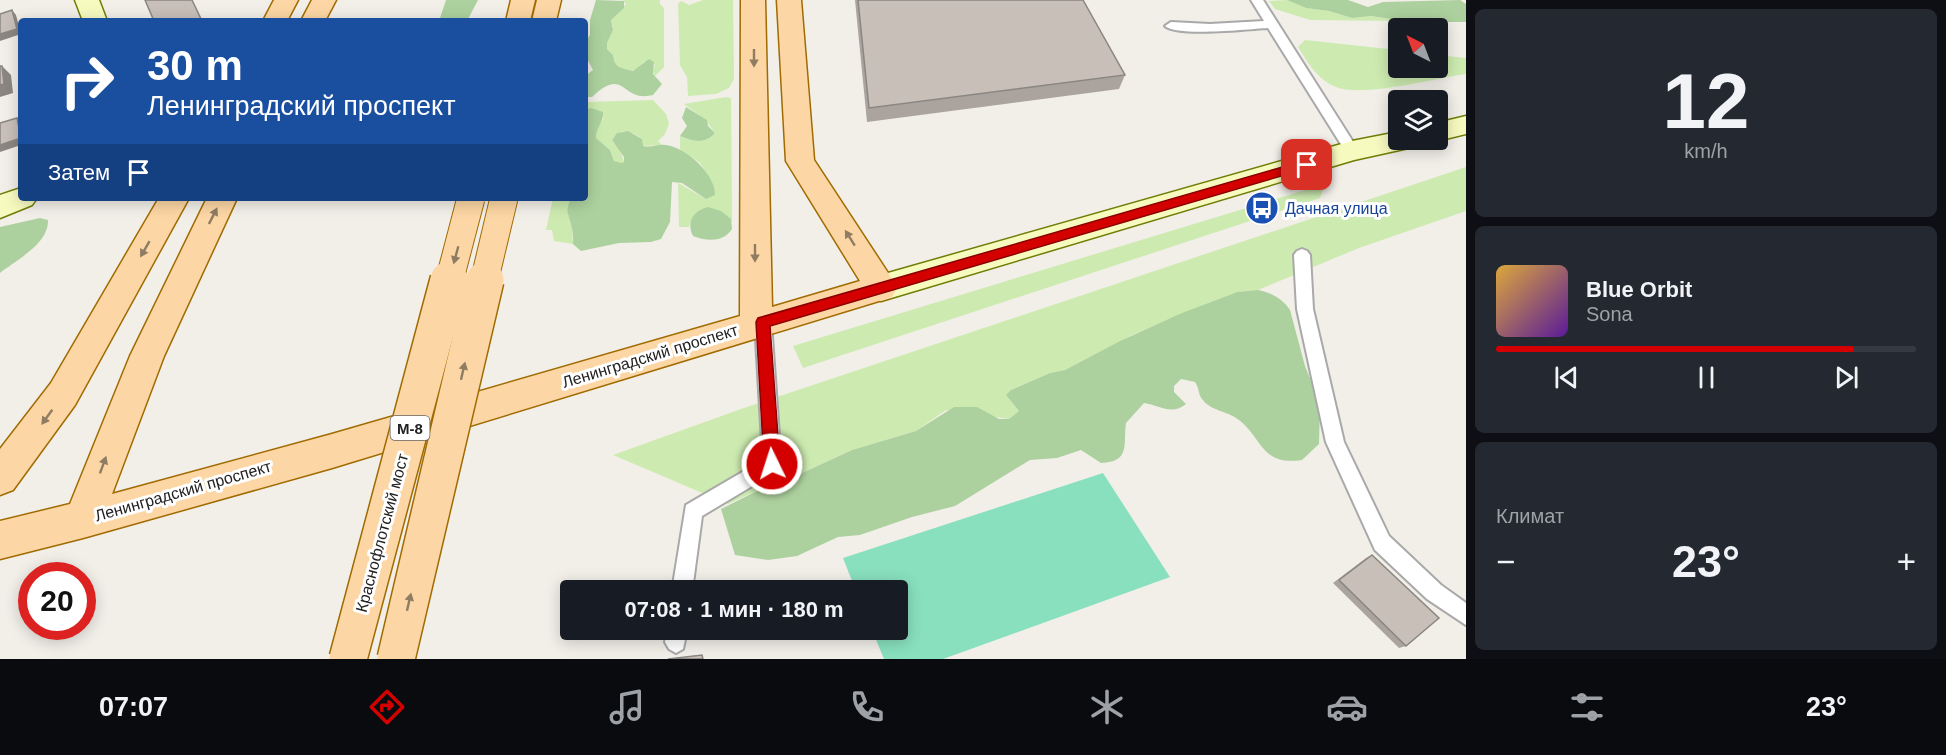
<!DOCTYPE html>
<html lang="ru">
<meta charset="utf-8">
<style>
body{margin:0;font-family:Helvetica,sans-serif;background:#242831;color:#f1f3f6;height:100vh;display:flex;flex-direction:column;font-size:22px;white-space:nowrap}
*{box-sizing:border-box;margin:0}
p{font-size:20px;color:#9ea1a6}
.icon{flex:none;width:33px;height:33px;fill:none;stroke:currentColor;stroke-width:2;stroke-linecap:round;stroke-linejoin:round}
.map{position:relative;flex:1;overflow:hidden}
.sheet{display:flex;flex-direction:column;gap:9px;padding:9px;background:#0d0f14;width:480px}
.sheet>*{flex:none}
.hud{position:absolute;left:18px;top:18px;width:570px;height:183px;border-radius:6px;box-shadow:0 3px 15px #0003;background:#1a4fa0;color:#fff;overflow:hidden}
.needle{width:39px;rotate:318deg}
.buttons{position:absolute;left:1388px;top:18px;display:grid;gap:12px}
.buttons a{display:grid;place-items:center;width:60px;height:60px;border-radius:6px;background:#171b24;box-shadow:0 3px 15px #0003;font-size:30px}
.speed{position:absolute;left:18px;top:562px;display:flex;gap:12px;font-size:30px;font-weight:700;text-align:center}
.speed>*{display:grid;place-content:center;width:78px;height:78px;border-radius:50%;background:#171b24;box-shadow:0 3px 15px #0003;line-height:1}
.speed .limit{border:9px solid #d22;background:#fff;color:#111}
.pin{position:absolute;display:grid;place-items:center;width:51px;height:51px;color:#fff;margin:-26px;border-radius:12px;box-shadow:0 3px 9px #0006}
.me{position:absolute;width:66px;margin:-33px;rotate:356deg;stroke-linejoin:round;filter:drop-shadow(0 0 4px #0008)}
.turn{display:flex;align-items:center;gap:21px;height:126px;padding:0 30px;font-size:27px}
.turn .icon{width:78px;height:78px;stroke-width:2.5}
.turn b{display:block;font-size:42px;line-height:51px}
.then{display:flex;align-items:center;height:57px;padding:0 30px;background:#0003;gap:12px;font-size:22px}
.big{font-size:45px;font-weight:700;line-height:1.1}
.sheet .widget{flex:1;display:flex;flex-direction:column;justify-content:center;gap:9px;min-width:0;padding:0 21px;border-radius:9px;background:#242831}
.sheet .dial{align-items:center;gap:0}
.dial b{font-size:78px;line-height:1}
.song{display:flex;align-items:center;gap:18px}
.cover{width:72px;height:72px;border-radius:9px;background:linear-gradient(135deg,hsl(40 70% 55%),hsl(270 70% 35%))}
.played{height:6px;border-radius:3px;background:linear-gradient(90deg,#d40000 85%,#363941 85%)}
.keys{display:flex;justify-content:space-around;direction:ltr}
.heat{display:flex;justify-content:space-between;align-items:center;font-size:33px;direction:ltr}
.trip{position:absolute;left:560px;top:580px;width:348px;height:60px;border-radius:6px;background:#171b24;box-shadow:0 3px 15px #0003;font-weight:700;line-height:60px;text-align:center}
.tabs{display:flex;height:96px;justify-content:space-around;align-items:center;background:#090b0e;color:#9ea1a6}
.tabs .icon{width:42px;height:42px}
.tabs .active{color:#d40000}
.tabs b{font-size:27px;color:#f1f3f6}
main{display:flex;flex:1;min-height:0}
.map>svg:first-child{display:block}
.grass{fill:#cdebb0}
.forest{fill:#add19e}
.pitch{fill:#88e0be}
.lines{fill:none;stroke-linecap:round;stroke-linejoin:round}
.lane-casing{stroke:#a9a9a9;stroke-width:4}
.secondary-casing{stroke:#707d05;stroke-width:3}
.primary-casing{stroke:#a06b00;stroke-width:3}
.lane{fill:#fff;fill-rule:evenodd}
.secondary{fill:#f7fabf;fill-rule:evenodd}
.primary{fill:#fcd6a4;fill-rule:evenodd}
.primary-bridge-far1-casing{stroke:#a06b00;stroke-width:29;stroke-linecap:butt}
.primary-bridge-casing{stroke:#a06b00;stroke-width:40;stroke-linecap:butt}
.primary-bridge-far1{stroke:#fcd6a4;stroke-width:27}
.primary-bridge{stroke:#fcd6a4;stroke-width:37}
.wall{fill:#aba49e}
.shaded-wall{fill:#8b8681}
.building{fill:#c7bfb8;stroke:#8b8681;stroke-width:1.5}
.oneway{fill:#8f7c63}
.route{fill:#d40000;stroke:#8a0000;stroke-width:1.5}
.labels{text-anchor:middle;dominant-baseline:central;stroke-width:6;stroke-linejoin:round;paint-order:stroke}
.shield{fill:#fff;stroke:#646464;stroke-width:1.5}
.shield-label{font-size:15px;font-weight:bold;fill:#222}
.transit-label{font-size:16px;fill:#164399;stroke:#fff;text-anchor:start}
.street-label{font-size:16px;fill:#222;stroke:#fff}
</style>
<main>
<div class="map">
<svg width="1466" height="659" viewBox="0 0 1466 659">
<rect width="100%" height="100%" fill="#f2efe9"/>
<!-- grass -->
<g class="grass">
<path d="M623,0h37v4l4,4v59l-9,9 -2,-4 2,-8 -11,-2c-10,15 -29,10 -31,-7l-6,-6v-6l6,-15 -2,-8 15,-16z"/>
<polygon points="703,0 733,0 734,79 729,88 716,94 688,96 687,77 680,65 678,4 681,1 689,5"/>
<polygon points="1287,0 1306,8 1329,11 1352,18 1371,16 1400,21 1310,20 1275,9 1269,1"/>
<path d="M1305,40l93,10v18h39v-13l29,3v16c-30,4 -104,24 -130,13 -18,-7 -28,-24 -38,-40z"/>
<path d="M726,97l5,1 1,124 -2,-3 -40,3 -1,5h-10l-1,-44 28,16 6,-17 -12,-19 -20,-14v-13c12,5 26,9 35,-3l-10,-14 -21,-15z"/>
<path d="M653,100l13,14 3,10 -4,10 -7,7 4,4 -20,1v-7c-10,-8 -23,-12 -30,1l8,10 4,12 -4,2 -6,-3 -4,-11 -14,-12 -1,-5 9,-16 -19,-7v-8z"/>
<polygon points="1466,167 1466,211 1359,248 1258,290 1237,292 1208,303 1132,335 1065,370 1050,373 1011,390 1010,400 1019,411 1009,419 946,410 916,431 852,450 798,475 767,486 728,504 613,455 741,409"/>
<polygon points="1325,184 1320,198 803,368 793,346"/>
<polygon points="553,198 570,198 568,215 572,222 573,244 554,241 552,230 546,230"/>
</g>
<!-- forest -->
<g class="forest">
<polygon points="446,0 478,0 467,21 439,21"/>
<path d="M596,0l28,1v7l-13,12 2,10 -6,13v6l6,6c2,13 7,13 20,16l16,-12 5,3 -1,12 9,10 -9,11c-33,8 -27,-30 -61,2h-7v-21l8,-6 -8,-15v-12l5,-8v-15z"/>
<polygon points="1287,0 1348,0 1368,7 1383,2 1460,0 1466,4 1466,22 1410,22 1371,16 1352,18 1329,11 1306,8"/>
<path d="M686,107l21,13 1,6 7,7c-10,12 -23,8 -35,3l7,-10 -5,-8z"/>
<path d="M591,108l12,4c1,10 -8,17 -7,26l14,12 4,11 7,2 3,-1v-5l-12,-17 5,-7 11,-2 14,8 1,7c8,2 15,-2 23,-1 20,2 50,30 49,50l-9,4 -24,-16 -10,-1 -2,40 -9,17 -10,3 -32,1 -38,8 -8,-7c1,-12 -2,-20 -5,-30 -2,-6 2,-11 2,-16h15v-88z"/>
<path d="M708,207l13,4 10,8 1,10c-9,14 -26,12 -39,7 -7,-14 0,-25 15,-29z"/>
<path d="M40,218l8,2c1,24 -32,40 -48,53v-46z"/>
<path d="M1258,290c12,2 25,9 32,20l15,56 15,37 -1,41 -17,16c-41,6 -39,-21 -63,-40 -11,-9 -29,-9 -37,-21 -4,-5 -3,-12 -7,-17l-14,-3 -7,7v6l12,12c-14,12 -27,1 -42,-1l-18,20c-3,21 5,39 -25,40l-20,-13 -24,8 -27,2 -75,46 -43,11 -52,18 -22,2 -41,19 -29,4 -33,-5 -14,-46 46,-23 31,-11 54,-25 64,-19 38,-24h23l22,12h10l10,-8 -13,-16 5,-5 39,-17 15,-3 55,-29 62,-28 55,-21z"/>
</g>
<!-- pitch -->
<polygon class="pitch" points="1103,473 1170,577 943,659 884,659 872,630 897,630 897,591 856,591 843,558"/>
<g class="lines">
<defs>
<g id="lane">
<path d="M1251,0h12l94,148 2,3 -2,3h-10l-79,-126c-19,1 -91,9 -103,-2l6,-4 39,2 54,-3z"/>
<polygon points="1302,249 1307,251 1310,255 1313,309 1344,442 1389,536 1441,585 1466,603 1466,625 1427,599 1375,550 1326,442 1297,309 1294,255 1297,251"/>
<polygon points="763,315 769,317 771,322 781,464 779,470 702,516 692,591 672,591 686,505 763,460 755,322 757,317"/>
<polygon points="667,630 687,630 683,649 676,653 669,649 665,642"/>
</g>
<g id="secondary">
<polygon points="75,0 99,0 107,21 83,21"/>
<polygon points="1466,116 1466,134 1437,141 1431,140 1437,140 1437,123"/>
<polygon points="1398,132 1398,140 1416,140 1413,147 1354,160 881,301 870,297 865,288 870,279 881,275 1352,141"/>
<polygon points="21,188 21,198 37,198 32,205 0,218 0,195"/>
</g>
<g id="primary">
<polygon points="274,0 298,0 287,21 263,21"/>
<polygon points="312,0 336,0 325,21 301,21"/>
<polygon points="511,0 535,0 530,21 506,21"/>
<polygon points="537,0 561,0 556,21 532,21"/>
<polygon points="741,0 765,0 772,307 860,281 786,161 777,0 801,0 814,160 892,279 897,288 892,297 332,468 83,538 0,559 0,521 70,504 130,356 207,198 237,198 164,356 112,494 332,434 740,316"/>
<polygon points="159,198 189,198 75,405 13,490 0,495 0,449 51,383"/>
</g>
</defs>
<!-- lane casing -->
<use href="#lane" class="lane-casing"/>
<!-- secondary casing -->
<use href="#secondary" class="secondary-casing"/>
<!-- primary casing -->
<use href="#primary" class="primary-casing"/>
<!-- lane -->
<use href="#lane" class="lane"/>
<!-- secondary -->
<use href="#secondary" class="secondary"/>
<!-- primary -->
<use href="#primary" class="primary"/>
<defs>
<g id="primary-bridge-far1">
<polyline points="449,282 471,198"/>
<polyline points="484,282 504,198"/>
</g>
<g id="primary-bridge">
<polyline points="348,659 449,280"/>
<polyline points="396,659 485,280"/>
</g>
</defs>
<!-- primary-bridge-far1 casing -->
<use href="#primary-bridge-far1" class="primary-bridge-far1-casing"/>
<!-- primary-bridge casing -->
<use href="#primary-bridge" class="primary-bridge-casing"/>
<!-- primary-bridge-far1 -->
<use href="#primary-bridge-far1" class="primary-bridge-far1"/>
<!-- primary-bridge -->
<use href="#primary-bridge" class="primary-bridge"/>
</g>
<!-- wall -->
<g class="wall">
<polygon points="855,0 1083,0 1125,75 1119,89 867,122"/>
<polygon points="1372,555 1406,646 1399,648 1333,583 1366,558"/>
</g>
<!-- shaded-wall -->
<g class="shaded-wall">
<polygon points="12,10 16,15 21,34 0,41 0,34"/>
<polygon points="2,66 11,75 13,93 0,97 0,85"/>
<polygon points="17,118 21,122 21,137"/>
<polygon points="21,138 21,145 0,152 0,145"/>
</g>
<!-- building -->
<g class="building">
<polygon points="145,0 192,0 202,21 154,21"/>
<polygon points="858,0 1083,0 1125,75 869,108"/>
<polygon points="12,10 17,29 0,34 0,14"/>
<polygon points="0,66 2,66 4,84 0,85"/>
<polygon points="17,118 21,138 0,145 0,123"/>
<polygon points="1372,555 1439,618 1406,646 1339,580"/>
<polygon points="702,655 703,659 668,659"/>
</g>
<!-- one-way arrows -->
<defs><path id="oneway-solid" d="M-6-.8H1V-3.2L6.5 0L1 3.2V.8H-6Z" transform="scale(1.5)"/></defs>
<g class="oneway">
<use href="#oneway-solid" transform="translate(754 58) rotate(90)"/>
<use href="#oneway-solid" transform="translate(213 216) rotate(-63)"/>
<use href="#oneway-solid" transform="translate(850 238) rotate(-122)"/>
<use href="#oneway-solid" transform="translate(145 249) rotate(120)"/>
<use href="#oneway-solid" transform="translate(755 253) rotate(90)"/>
<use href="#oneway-solid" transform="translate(456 255) rotate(105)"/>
<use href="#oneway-solid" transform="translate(463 371) rotate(-77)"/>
<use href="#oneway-solid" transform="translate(47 417) rotate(126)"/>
<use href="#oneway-solid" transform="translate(103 465) rotate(-70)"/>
<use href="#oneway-solid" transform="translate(409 602) rotate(-77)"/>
</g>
<!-- route -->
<polygon class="route" points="1307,160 1313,165 1312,167 770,326 780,464 777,469 772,471 767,469 764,464 756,322 758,318"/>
<!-- icons -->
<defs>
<symbol id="bus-disc" viewBox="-11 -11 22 22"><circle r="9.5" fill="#1a4fb4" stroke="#fff"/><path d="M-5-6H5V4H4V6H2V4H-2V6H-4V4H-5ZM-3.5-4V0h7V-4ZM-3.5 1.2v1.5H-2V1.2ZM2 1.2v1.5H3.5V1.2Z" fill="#fff"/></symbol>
</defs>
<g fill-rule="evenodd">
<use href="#bus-disc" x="1243" y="189" width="38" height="38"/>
</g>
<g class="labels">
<!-- shield labels -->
<rect class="shield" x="390.5" y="416" width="39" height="24" rx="4.5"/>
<g class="shield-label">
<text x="410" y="428">М-8</text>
</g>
<!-- transit labels -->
<g class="transit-label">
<text x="1285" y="208">Дачная улица</text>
</g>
<!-- street labels -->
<g class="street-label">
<text transform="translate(650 356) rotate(-17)">Ленинградский проспект</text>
<text transform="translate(183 491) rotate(-16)">Ленинградский проспект</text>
<text transform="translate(382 533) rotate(-75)">Краснофлотский мост</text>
</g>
</g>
</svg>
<div class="buttons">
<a><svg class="needle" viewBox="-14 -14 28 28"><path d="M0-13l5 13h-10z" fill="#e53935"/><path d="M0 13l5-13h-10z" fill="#9ea1a6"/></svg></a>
<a><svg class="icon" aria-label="layers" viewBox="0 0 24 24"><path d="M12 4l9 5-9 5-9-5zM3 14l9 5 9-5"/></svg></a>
</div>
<div class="speed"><div class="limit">20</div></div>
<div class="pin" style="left:1307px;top:165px;background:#d93025"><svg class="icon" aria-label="arrive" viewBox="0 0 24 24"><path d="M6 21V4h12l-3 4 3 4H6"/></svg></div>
<svg class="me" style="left:772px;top:464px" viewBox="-20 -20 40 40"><circle r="17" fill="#d40000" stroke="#fff" stroke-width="3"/><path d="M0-11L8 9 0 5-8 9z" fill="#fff"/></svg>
<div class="trip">07:08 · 1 мин · 180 m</div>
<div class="hud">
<div class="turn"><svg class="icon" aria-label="right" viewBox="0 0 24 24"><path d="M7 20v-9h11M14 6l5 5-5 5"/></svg><div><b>30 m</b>Ленинградский проспект</div></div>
<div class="then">Затем<svg class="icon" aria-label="arrive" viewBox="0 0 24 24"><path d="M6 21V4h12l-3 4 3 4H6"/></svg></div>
</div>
</div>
<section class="sheet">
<div class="widget dial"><b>12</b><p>km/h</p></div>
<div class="widget">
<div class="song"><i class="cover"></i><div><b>Blue Orbit</b><p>Sona</p></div></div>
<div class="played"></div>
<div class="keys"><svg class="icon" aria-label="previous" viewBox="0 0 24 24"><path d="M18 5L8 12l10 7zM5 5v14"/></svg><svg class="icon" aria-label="pause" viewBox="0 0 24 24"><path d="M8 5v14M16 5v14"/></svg><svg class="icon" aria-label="next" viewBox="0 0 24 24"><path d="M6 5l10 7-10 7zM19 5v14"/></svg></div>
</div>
<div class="widget"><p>Климат</p>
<div class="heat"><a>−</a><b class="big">23°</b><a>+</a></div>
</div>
</section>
</main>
<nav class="tabs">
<b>07:07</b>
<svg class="icon active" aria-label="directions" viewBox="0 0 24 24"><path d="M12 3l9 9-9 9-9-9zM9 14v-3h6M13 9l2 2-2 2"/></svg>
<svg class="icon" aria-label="music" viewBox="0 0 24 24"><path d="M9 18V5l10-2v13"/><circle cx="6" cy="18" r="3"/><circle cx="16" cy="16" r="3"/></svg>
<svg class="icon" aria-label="phone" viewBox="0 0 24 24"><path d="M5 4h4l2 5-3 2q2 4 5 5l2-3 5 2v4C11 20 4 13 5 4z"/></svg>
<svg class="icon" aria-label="climate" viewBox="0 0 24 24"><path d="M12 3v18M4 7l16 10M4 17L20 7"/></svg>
<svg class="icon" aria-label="car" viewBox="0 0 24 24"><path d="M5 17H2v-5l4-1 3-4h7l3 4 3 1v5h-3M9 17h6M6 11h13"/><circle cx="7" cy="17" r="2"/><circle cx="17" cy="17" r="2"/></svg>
<svg class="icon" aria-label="filters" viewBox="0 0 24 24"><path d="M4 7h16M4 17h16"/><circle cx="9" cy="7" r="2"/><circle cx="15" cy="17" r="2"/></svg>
<b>23°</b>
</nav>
